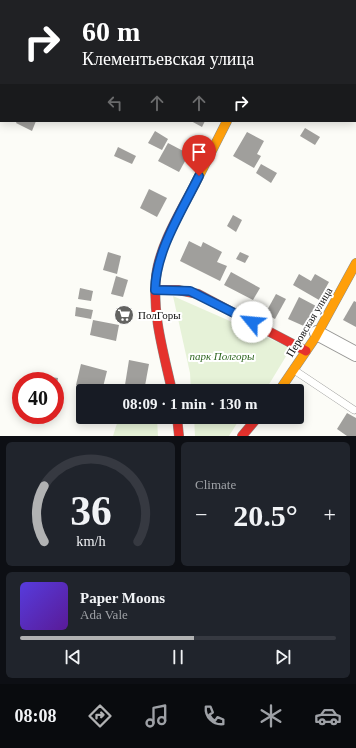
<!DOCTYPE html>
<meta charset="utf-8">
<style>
body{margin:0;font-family:Georgia,serif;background:#20242c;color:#f1f3f6;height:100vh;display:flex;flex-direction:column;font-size:15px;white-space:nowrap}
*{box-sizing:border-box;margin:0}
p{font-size:13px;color:#9ea1a6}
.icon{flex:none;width:22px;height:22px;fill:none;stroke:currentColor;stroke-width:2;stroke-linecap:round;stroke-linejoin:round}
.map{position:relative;height:436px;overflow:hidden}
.sheet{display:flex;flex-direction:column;gap:6px;padding:6px;background:#0d0f14;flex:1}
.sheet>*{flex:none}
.hud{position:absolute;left:0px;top:0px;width:356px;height:122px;box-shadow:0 2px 10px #0003;background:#202124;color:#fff;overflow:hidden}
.speed{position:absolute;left:12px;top:372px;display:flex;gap:8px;font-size:20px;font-weight:700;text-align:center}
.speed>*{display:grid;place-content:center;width:52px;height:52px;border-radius:50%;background:#171b24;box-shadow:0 2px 10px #0003;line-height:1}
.speed .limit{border:6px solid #d22;background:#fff;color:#111}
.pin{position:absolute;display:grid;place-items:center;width:34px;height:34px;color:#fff;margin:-41px -17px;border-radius:50% 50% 50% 0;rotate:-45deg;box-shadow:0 0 4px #0007}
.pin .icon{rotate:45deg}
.me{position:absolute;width:44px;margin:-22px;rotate:298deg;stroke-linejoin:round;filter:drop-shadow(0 0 3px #0008)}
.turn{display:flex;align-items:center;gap:14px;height:84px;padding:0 16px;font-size:18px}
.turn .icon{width:52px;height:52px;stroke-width:2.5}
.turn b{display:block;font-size:28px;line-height:34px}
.lanes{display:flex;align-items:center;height:38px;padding:0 16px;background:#0003;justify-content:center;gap:20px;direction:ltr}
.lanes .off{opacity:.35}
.big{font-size:30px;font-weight:700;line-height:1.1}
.sheet .tile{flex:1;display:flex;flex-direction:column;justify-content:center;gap:6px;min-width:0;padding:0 14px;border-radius:6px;background:#20242c}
.sheet .dial{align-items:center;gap:0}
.dial svg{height:104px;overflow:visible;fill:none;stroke:#363941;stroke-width:7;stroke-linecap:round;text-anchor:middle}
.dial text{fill:#f1f3f6;stroke:none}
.song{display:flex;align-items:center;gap:12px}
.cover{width:48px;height:48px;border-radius:6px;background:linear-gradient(135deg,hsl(250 70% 55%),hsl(270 70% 35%))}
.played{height:4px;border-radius:2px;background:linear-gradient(90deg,#b1b2b3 55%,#363941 55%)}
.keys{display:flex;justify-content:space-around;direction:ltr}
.heat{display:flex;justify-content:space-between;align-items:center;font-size:22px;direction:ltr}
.sheet .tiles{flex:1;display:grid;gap:6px;grid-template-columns:1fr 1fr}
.tile:last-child{grid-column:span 2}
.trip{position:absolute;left:76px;top:384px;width:228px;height:40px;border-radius:4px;background:#171b24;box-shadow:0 2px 10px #0003;font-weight:700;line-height:40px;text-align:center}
.dock{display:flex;height:64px;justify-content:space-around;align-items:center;background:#090b0e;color:#9ea1a6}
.dock .icon{width:28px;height:28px}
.dock .selected{color:#b1b2b3}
.dock b{font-size:18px;color:#f1f3f6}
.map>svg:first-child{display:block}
.green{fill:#e6f2d8}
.building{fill:#a09f9c}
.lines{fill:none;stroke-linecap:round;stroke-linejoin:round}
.lane-casing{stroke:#969694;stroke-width:8}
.street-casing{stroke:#969694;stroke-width:16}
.slow-casing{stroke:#8d8d8b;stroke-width:10}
.jam-casing{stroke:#8d8d8b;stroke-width:10}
.lane{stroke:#fffffe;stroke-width:7}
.street{stroke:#fffffe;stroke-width:14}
.slow{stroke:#ff9f0a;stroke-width:9}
.jam{stroke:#e5322d;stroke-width:9}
.route-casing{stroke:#114b97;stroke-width:10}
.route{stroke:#1a73e8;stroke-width:7}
.labels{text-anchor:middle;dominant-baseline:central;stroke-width:4;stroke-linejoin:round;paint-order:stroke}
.poi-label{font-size:11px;fill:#101010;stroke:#fff;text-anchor:start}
.street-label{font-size:11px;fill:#101010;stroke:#fff}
.park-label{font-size:11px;font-style:italic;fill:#2f6721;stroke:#fff}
</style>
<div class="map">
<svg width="356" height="436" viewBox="0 0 356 436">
<rect width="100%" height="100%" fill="#fcfcf7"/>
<!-- green -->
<g class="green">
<polygon points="173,296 291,348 265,391 191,391 190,373"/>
<polygon points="119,417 148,417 157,419 158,436 113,436"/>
<polygon points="194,417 241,417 229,436 195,436"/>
</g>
<!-- building -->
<g class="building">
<polygon points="17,121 36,121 32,131 16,123"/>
<polygon points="191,121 205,121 202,127"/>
<polygon points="305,128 320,137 315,145 300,136"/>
<polygon points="155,131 168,139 162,150 148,143"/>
<polygon points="247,132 264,141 257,154 261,156 254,168 233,156"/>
<polygon points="168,143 189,154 179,172 158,161"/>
<polygon points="118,147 136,156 132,164 114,156"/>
<polygon points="261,164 277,173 271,183 256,173"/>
<polygon points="149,189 167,198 157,217 140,208"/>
<polygon points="233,215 242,220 236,232 227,226"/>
<polygon points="189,241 201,247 203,242 222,252 217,262 227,266 220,281 180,261"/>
<polygon points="108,252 121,256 117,274 103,270"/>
<polygon points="240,252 249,256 245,263 236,259"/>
<polygon points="231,272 260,288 253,300 224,285"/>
<polygon points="299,274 311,281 315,274 329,282 319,300 293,285"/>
<polygon points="116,276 128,280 123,297 111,294"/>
<polygon points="80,288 93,291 91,301 78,299"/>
<polygon points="276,294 286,299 275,319 265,314"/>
<polygon points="299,297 316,306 306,327 288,319"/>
<polygon points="354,301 356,302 356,327 343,320"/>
<polygon points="76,307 93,310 91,319 75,316"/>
<polygon points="93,320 119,325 116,341 90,335"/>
<polygon points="129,360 149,364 144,391 124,391"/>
<polygon points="81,364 107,371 102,391 76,385"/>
<polygon points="44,376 58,378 56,394 55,381 44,381"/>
<polygon points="347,413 356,418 356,436 347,436 337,429"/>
<polygon points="84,417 98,417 97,423 84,420"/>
</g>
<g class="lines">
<defs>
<g id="lane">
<polyline points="0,15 1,15"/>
<polyline points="294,370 354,410"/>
</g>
<polyline id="street" points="317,333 356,354"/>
<g id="slow">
<polyline points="291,0 291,1"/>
<polyline points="195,184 227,121"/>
<polyline points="279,391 315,338 356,263"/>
</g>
<g id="jam">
<polyline points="155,290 178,290 198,294 306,351"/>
<path d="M172,391c-8,-37 -20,-76 -16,-114 3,-31 25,-66 39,-93"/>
<polyline points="177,417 179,436"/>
<polyline points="242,436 258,417"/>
</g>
</defs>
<!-- lane casing -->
<use href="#lane" class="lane-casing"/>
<!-- street casing -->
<use href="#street" class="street-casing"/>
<!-- slow casing -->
<use href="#slow" class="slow-casing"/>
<!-- jam casing -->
<use href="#jam" class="jam-casing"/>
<!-- lane -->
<use href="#lane" class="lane"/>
<!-- street -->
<use href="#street" class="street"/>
<!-- slow -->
<use href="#slow" class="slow"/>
<!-- jam -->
<use href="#jam" class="jam"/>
</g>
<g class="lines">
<defs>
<path id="route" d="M199,176c-17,35 -43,74 -44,114l35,1 62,31"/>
</defs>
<!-- route casing -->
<use href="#route" class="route-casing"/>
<!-- route -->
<use href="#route" class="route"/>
</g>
<!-- icons -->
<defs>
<symbol id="supermarket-disc" viewBox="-11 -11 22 22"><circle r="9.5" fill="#636361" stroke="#fff"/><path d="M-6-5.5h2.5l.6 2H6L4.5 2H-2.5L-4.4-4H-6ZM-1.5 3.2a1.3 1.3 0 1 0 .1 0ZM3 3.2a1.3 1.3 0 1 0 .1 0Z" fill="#fff"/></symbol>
</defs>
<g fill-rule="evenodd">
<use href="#supermarket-disc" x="113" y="304" width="22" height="22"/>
</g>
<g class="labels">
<!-- poi labels -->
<g class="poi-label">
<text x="138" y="315">ПолГоры</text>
</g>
<!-- street labels -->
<g class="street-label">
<text transform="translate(309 322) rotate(-59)">Перовская улица</text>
</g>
<!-- park labels -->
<g class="park-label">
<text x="222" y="356">парк Полгоры</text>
</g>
</g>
</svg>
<div class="speed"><div class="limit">40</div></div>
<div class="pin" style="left:199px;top:176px;background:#d93025"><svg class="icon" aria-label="arrive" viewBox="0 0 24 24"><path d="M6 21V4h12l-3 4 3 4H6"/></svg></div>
<svg class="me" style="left:252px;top:322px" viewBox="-20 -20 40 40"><circle r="19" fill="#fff"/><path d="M0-13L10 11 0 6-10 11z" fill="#1a73e8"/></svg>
<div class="trip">08:09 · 1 min · 130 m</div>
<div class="hud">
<div class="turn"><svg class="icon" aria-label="right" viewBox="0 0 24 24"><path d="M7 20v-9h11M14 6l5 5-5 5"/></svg><div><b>60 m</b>Клементьевская улица</div></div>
<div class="lanes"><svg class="icon off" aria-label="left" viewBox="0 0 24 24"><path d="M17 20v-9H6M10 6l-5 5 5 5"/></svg><svg class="icon off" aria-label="ahead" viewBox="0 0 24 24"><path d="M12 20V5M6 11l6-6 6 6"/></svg><svg class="icon off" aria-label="ahead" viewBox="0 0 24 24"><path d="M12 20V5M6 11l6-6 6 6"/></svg><svg class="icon" aria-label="right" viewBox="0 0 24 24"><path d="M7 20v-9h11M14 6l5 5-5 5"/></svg></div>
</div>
</div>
<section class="sheet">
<div class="tiles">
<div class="tile dial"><svg viewBox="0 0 100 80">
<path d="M14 69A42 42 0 1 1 86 69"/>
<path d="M14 69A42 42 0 0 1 14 26" stroke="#b1b2b3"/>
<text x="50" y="56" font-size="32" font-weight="700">36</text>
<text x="50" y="72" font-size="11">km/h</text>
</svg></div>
<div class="tile"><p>Climate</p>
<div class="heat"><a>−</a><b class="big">20.5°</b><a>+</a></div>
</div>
<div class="tile">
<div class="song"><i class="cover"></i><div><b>Paper Moons</b><p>Ada Vale</p></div></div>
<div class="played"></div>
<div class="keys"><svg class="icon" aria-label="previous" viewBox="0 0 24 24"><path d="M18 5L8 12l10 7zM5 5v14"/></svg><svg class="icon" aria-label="pause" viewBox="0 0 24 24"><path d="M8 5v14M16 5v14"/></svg><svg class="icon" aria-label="next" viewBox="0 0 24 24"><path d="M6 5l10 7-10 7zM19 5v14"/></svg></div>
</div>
</div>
</section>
<nav class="dock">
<b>08:08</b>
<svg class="icon selected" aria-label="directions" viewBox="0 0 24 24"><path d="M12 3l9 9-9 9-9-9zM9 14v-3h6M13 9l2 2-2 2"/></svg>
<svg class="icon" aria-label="music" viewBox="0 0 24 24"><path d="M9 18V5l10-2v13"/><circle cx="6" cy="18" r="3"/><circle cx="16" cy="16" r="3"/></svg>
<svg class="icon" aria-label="phone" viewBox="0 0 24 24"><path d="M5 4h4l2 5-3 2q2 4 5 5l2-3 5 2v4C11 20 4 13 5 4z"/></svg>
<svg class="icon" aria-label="climate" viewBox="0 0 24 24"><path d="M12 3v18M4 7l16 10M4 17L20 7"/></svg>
<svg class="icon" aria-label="car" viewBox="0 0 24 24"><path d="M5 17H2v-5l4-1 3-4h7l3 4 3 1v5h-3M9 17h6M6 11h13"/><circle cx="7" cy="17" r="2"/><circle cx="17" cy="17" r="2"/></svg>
</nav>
